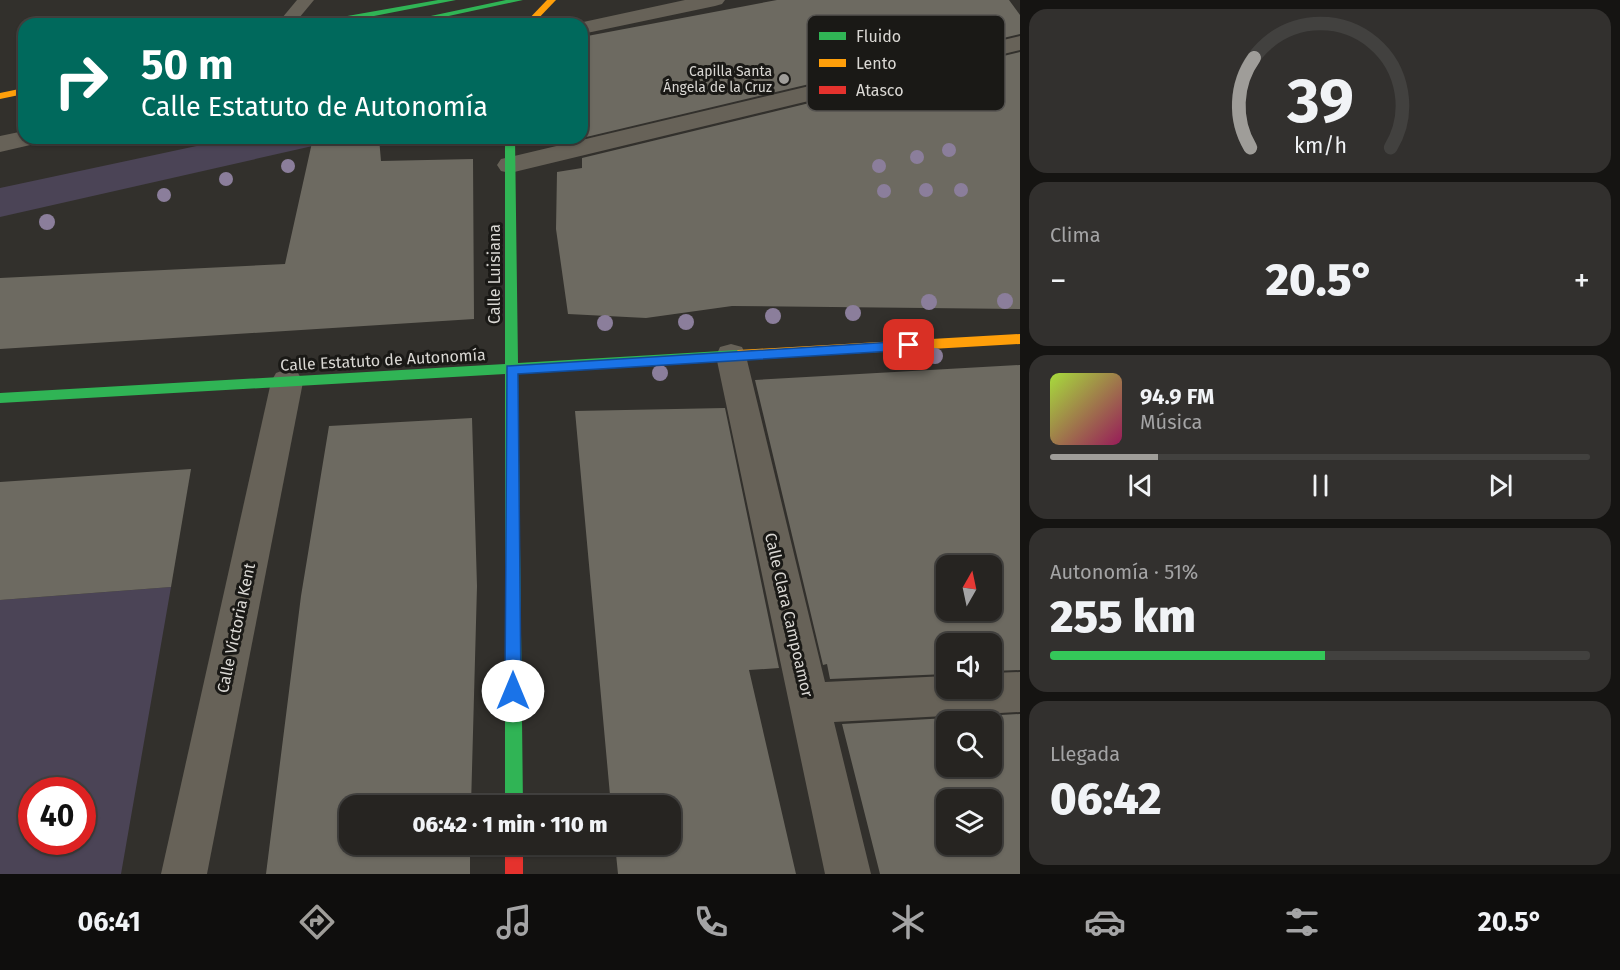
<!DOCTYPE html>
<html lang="es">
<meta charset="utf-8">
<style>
body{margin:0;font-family:"Fira Sans",sans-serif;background:#32302e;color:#f1f3f6;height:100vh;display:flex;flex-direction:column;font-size:22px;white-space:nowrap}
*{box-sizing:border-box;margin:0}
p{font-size:20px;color:#a4a4a5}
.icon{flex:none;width:33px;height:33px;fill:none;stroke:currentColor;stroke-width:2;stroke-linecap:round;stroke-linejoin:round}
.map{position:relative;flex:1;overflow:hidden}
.details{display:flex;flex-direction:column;gap:9px;padding:9px;background:#151412;width:600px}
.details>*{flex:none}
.top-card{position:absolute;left:18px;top:18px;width:570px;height:126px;border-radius:18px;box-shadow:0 2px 4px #0004,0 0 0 2px #42413f;background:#00695c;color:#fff;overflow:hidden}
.needle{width:39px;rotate:9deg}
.controls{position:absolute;left:936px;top:555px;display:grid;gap:12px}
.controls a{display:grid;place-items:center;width:66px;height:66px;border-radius:12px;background:#262421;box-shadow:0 2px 4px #0004,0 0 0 2px #42413f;font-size:30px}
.speed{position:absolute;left:18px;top:777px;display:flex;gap:12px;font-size:30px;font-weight:700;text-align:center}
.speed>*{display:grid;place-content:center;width:78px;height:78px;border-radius:50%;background:#262421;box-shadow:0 2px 4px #0004,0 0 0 2px #42413f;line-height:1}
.speed .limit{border:9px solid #d22;background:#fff;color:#111}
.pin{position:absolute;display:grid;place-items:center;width:51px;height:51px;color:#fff;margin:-26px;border-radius:12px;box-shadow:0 3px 9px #0006}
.me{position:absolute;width:66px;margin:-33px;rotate:0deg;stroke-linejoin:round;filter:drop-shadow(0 0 4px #0008)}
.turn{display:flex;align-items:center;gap:21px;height:126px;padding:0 24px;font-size:27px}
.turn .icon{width:78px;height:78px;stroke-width:2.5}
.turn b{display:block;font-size:42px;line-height:51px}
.big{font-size:45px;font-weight:800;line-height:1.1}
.details .card{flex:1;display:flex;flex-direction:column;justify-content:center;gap:9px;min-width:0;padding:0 21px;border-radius:18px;background:#32302e}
.details .dial{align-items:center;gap:0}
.dial svg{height:156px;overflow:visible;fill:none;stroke:#42413f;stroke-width:7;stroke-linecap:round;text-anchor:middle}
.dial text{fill:#f1f3f6;stroke:none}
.song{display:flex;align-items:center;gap:18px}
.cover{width:72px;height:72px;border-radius:9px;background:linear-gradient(135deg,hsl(80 70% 55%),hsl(330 70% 35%))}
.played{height:6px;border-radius:3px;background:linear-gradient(90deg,#9f9d99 20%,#42413f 20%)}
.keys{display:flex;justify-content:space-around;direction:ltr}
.heat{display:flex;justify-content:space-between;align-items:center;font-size:33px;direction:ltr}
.charge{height:9px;border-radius:4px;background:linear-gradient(90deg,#34c759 51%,#42413f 0)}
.trip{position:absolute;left:339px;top:795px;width:342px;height:60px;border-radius:18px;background:#262421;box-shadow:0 2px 4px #0004,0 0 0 2px #42413f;font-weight:800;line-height:60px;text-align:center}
.dock{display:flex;height:96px;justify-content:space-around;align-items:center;background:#0f0e0d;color:#a4a4a5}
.dock .icon{width:42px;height:42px}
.dock .on{color:#9f9d99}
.dock b{font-size:27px;color:#f1f3f6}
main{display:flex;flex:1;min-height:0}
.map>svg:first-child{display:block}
.green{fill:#4b4456;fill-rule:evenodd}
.building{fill:#6d6a61;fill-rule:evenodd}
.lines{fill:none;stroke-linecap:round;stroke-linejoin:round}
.lane{fill:#676258;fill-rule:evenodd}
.street{fill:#676258;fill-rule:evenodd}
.fast{fill:#30b455;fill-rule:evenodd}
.slow{fill:#ff9f0a;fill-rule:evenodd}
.jam{fill:#e5322d;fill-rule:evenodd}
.tree{fill:#8b7e9b}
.route{fill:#1a73e8;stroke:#114b97;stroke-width:1.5}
.poi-dot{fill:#9f9d99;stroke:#1a1916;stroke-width:2}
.labels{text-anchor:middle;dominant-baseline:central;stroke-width:6;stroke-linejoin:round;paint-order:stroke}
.far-poi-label{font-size:14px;fill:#dad8d4;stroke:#1a1916;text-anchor:end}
.street-label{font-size:16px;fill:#dad8d4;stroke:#1a1916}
.key{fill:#1a1916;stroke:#54524f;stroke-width:1.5}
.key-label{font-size:16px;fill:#dad8d4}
</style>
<main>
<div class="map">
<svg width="1020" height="874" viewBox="0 0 1020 874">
<rect width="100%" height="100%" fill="#32302c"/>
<!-- green -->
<g class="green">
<polygon points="234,138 348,138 0,217 0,188"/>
<path d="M171,587l-50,287h-121v-274zM32,790h50v52h-50z"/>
</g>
<!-- building -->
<g class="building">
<polygon points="777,0 1009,0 1020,15 1020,34 582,138 582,37"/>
<polygon points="1020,52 1020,309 732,306 646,318 568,314 556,229 557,172 582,168 582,158"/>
<polygon points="313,138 379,138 381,161 473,159 474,319 0,349 0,278 285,264"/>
<path d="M1020,365v305l-28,1v-27h-46v30l-116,5 -3,-15 -4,1 -68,-285zM946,566h46v44h-46z"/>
<polygon points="725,408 779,668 749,670 796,874 618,874 615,844 670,844 670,806 611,806 575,411"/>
<polygon points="472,418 477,586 471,806 350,806 350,844 470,844 470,874 266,874 301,596 329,426"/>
<polygon points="191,469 171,587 0,600 0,482"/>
<path d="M1020,714v160h-140l-38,-150zM946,722h46v44h-46zM946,800h46v44h-46z"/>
</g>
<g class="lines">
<!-- lane -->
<polygon class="lane" points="297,0 314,0 294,24 277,24"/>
<!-- street -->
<g class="street">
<polygon points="685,0 725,0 722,4 715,6 582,34 582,24 574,24"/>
<polygon points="1020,36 1020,50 510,173 501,171 497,165 501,159 510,157"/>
<polygon points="24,131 24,138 42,138 39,143 0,152 0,136"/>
<polygon points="731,344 742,347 746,356 825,682 946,676 946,688 992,688 992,673 1020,672 1020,712 834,722 871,874 825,874 716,356 720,347"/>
<polygon points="287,369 298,373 303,382 207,874 161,874 271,382 276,373"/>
</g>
<!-- fast -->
<g class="fast">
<polygon points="438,0 456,0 333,24 315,24 319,21"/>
<polygon points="506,0 523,0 430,20 426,17"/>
<polygon points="505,138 515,138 518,363 738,350 744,355 738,360 518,373 523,806 505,806 505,374 0,403 0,393 505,364"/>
</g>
<!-- slow -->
<g class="slow">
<polygon points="547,0 556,0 533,24 524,24"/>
<polygon points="24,88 24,94 0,99 0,93"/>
<polygon points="1020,334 1020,344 738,360 732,355 738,350"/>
</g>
<!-- jam -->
<rect class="jam" x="505" y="844" width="18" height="30"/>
</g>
<!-- trees -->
<g class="tree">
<circle cx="949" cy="150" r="7"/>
<circle cx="917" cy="157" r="7"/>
<circle cx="288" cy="166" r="7"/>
<circle cx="879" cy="166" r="7"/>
<circle cx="226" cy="179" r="7"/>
<circle cx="926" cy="190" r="7"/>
<circle cx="961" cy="190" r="7"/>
<circle cx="884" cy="191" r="7"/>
<circle cx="164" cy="195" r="7"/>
<circle cx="47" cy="222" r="8"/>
<circle cx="1005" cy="301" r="8"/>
<circle cx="929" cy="302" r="8"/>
<circle cx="853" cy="313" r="8"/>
<circle cx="773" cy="316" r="8"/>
<circle cx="686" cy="322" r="8"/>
<circle cx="605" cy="323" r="8"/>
<circle cx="935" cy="356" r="8"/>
<circle cx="660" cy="373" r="8"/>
</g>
<!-- route -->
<polygon class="route" points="909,341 915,345 909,350 518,374 521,691 519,697 513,699 507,697 505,691 507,366"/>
<!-- markers -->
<circle class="poi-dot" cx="784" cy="79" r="6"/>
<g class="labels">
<!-- far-poi labels -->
<g class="far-poi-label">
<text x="772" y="71">Capilla Santa<tspan x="772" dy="16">Ángela de la Cruz</tspan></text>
</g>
<!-- street labels -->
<g class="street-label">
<text transform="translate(494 274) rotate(-90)">Calle Luisiana</text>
<text transform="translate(383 360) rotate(-3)">Calle Estatuto de Autonomía</text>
<text transform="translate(789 615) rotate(77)">Calle Clara Campoamor</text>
<text transform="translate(236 628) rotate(-78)">Calle Victoria Kent</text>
</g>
</g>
<!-- legend -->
<rect x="807" y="15" width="198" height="96" rx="9" class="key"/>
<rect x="819" y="32" width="27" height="8" fill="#30b455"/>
<rect x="819" y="59" width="27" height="8" fill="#ff9f0a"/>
<rect x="819" y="86" width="27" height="8" fill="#e5322d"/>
<g class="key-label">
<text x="856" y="42">Fluido</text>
<text x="856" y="69">Lento</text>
<text x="856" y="96">Atasco</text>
</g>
</svg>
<div class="controls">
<a><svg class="needle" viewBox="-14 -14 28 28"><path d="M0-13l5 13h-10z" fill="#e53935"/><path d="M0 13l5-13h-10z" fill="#a4a4a5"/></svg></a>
<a><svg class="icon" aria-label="sound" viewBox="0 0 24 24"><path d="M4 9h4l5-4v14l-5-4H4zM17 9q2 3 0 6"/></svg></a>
<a><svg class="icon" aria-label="search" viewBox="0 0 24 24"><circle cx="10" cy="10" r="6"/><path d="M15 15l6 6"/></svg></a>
<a><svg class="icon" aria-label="layers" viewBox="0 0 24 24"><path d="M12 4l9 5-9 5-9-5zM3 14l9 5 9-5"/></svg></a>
</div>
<div class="speed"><div class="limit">40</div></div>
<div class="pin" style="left:909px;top:345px;background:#d93025"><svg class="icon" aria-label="arrive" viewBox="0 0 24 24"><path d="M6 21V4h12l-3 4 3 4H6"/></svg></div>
<svg class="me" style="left:513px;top:691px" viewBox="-20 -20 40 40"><circle r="19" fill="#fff"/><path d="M0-13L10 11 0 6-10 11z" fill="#1a73e8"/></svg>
<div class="trip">06:42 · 1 min · 110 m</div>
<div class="top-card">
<div class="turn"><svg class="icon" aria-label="right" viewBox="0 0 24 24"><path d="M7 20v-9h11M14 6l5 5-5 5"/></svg><div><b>50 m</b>Calle Estatuto de Autonomía</div></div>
</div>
</div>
<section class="details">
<div class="card dial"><svg viewBox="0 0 100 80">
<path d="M14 69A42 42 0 1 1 86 69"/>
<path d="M14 69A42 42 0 0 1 16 23" stroke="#9f9d99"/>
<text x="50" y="56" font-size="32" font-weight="700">39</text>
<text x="50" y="72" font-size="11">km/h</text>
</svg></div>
<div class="card"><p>Clima</p>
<div class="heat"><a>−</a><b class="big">20.5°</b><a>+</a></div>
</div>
<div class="card">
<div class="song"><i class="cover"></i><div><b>94.9 FM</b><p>Música</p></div></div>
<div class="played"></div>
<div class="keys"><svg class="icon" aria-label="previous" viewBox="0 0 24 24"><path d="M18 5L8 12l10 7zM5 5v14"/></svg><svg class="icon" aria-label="pause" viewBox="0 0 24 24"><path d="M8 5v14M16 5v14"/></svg><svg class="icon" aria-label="next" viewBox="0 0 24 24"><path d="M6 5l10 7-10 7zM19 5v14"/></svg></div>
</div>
<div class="card"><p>Autonomía · 51%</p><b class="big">255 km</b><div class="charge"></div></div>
<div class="card"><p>Llegada</p><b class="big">06:42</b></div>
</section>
</main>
<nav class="dock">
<b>06:41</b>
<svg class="icon on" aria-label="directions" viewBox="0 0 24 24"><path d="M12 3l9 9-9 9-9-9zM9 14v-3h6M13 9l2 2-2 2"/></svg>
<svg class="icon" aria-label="music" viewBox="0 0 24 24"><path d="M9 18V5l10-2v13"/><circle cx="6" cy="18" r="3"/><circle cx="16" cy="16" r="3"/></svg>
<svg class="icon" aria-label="phone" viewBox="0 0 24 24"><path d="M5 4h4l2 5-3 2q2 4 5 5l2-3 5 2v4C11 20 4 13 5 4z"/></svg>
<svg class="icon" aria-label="climate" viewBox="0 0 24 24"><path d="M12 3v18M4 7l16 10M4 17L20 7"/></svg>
<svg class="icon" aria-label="car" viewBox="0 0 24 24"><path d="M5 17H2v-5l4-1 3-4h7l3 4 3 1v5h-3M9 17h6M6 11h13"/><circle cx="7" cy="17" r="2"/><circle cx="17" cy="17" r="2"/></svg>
<svg class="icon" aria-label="filters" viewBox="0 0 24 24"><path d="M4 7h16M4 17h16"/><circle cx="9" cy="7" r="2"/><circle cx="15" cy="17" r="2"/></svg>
<b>20.5°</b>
</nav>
